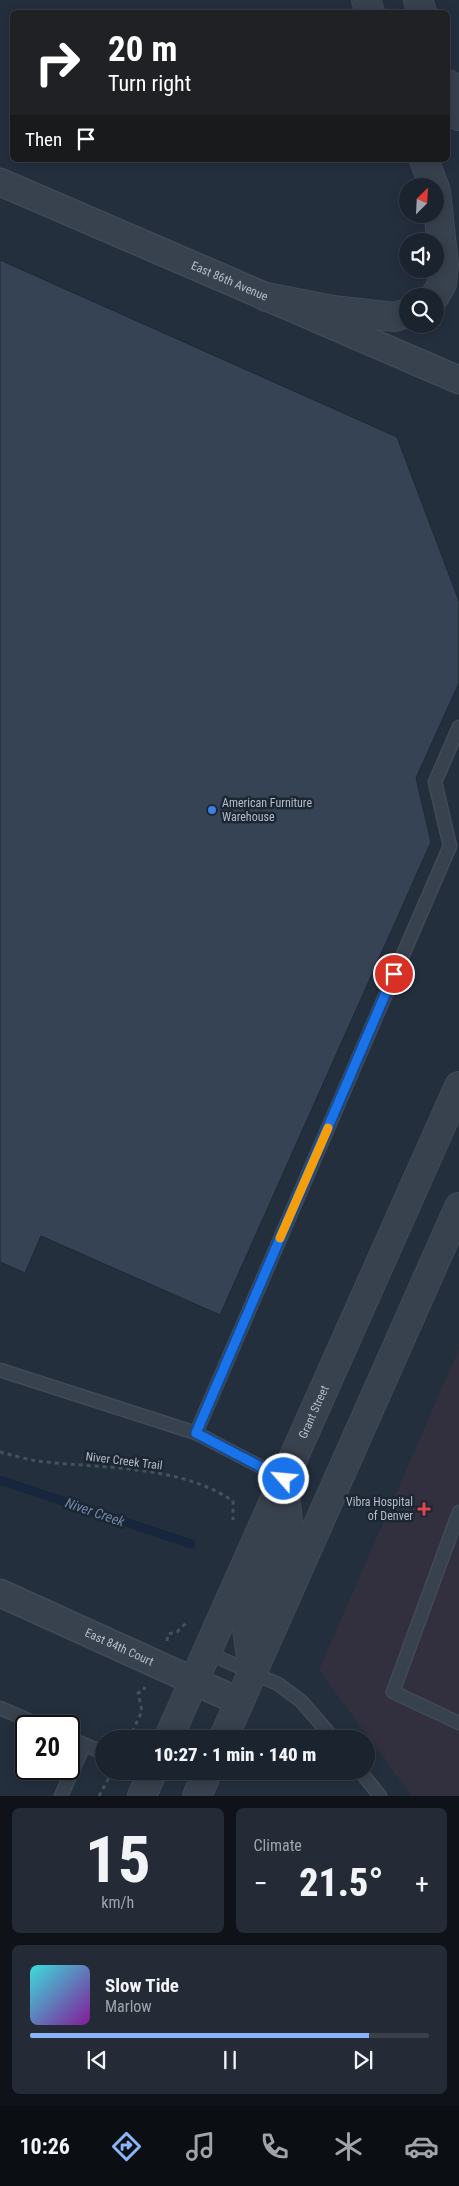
<!DOCTYPE html>
<meta charset="utf-8">
<style>
body{margin:0;font-family:"Roboto Condensed",sans-serif;background:#242b36;color:#f1f3f6;height:100vh;display:flex;flex-direction:column;font-size:19px;white-space:nowrap}
*{box-sizing:border-box;margin:0}
p{font-size:16px;color:#a0a4aa}
.icon{flex:none;width:28px;height:28px;fill:none;stroke:currentColor;stroke-width:2;stroke-linecap:round;stroke-linejoin:round}
.map{position:relative;height:1796px;overflow:hidden}
.sheet{display:flex;flex-direction:column;gap:12px;padding:12px;background:#0f1319;flex:1}
.sheet>*{flex:none}
.top-card{position:absolute;left:10px;top:10px;width:440px;height:152px;border-radius:8px;box-shadow:0 2px 12px #0003,0 0 0 1px #39404a;background:#202124;color:#fff;overflow:hidden}
.needle{width:32px;rotate:24deg}
.buttons{position:absolute;left:399px;top:178px;display:grid;gap:10px}
.buttons a{display:grid;place-items:center;width:45px;height:45px;border-radius:50%;background:#1b232e;box-shadow:0 2px 12px #0003,0 0 0 1px #39404a;font-size:25px}
.speed{position:absolute;left:15px;top:1715px;display:flex;gap:10px;font-size:25px;font-weight:700;text-align:center}
.speed>*{display:grid;place-content:center;width:65px;height:65px;border-radius:50%;background:#1b232e;box-shadow:0 2px 12px #0003,0 0 0 1px #39404a;line-height:1}
.speed .limit{border:2px solid #111;border-radius:8px;background:#fff;color:#111}
.pin{position:absolute;display:grid;place-items:center;width:42px;height:42px;color:#fff;margin:-21px;border:2px solid #fff;border-radius:50%;box-shadow:0 1px 5px #0007}
.me{position:absolute;width:55px;margin:-28px;rotate:297deg;stroke-linejoin:round;filter:drop-shadow(0 0 4px #0008)}
.turn{display:flex;align-items:center;gap:18px;height:105px;padding:0 15px;font-size:22px}
.turn .icon{width:65px;height:65px;stroke-width:2.5}
.turn b{display:block;font-size:35px;line-height:42px}
.then{display:flex;align-items:center;height:48px;padding:0 15px;background:#0003;gap:10px;font-size:19px}
.big{font-size:38px;font-weight:800;line-height:1.1}
.sheet .tile{flex:1;display:flex;flex-direction:column;justify-content:center;gap:8px;min-width:0;padding:0 18px;border-radius:8px;background:#242b36}
.sheet .dial{align-items:center;gap:0}
.dial b{font-size:65px;line-height:1}
.song{display:flex;align-items:center;gap:15px}
.cover{width:60px;height:60px;border-radius:8px;background:linear-gradient(135deg,hsl(180 70% 55%),hsl(290 70% 35%))}
.played{height:5px;border-radius:2px;background:linear-gradient(90deg,#8ab4f8 85%,#39404a 85%)}
.keys{display:flex;justify-content:space-around;direction:ltr}
.heat{display:flex;justify-content:space-between;align-items:center;font-size:28px;direction:ltr}
.sheet .tiles{flex:1;display:grid;gap:12px;grid-template-columns:1fr 1fr}
.tile:last-child{grid-column:span 2}
.trip{position:absolute;left:95px;top:1730px;width:280px;height:50px;border-radius:25px;background:#1b232e;box-shadow:0 2px 12px #0003,0 0 0 1px #39404a;font-weight:800;line-height:50px;text-align:center}
.dock{display:flex;height:80px;justify-content:space-around;align-items:center;background:#0b0e12;color:#a0a4aa}
.dock .icon{width:35px;height:35px}
.dock .selected{color:#8ab4f8}
.dock b{font-size:22px;color:#f1f3f6}
.map>svg:first-child{display:block}
.medical{fill:#32303f}
.lines{fill:none;stroke-linecap:round;stroke-linejoin:round}
.stream{stroke:#17263c;stroke-width:9}
.building{fill:#364354;stroke:#1f2835}
.service-casing{stroke:#414a57;stroke-width:15}
.minor-casing{stroke:#414a57;stroke-width:29}
.tertiary-casing{stroke:#414a57;stroke-width:30}
.path{stroke:#3f5557;stroke-width:3;stroke-dasharray:4 4;stroke-linecap:butt}
.service{stroke:#38414e;stroke-width:12}
.minor{stroke:#38414e;stroke-width:26}
.tertiary{stroke:#38414e;stroke-width:28}
.route-casing{stroke:#114b97;stroke-width:12}
.route{stroke:#1a73e8;stroke-width:9}
.slow{stroke:#f59e0b;stroke-width:9}
.shop-dot{fill:#3f7fe0;stroke:#1d2633;stroke-width:2}
.health-dot{fill:#e0444e;stroke:#1d2633;stroke-width:2}
.labels{text-anchor:middle;dominant-baseline:central;stroke-width:5;stroke-linejoin:round;paint-order:stroke}
.street-label{font-size:12px;fill:#b4bcc9;stroke:#1d2633}
.poi-label{font-size:12px;fill:#b4bcc9;stroke:#1d2633;text-anchor:start}
.water-label{font-size:14px;font-style:italic;fill:#6d86a8;stroke:#1d2633}
</style>
<div class="map">
<svg width="459" height="1796" viewBox="0 0 459 1796">
<rect width="100%" height="100%" fill="#242f3e"/>
<!-- medical -->
<polygon class="medical" points="459,1349 459,1796 412,1796 319,1670"/>
<g class="lines">
<!-- stream -->
<polyline class="stream" points="0,1480 191,1544"/>
</g>
<!-- building -->
<polygon class="building" points="0,260 397,437 459,601 459,683 416,778 431,842 220,1315 41,1236 25,1273 0,1262"/>
<g class="lines">
<defs>
<g id="service">
<polyline points="0,1370 196,1433"/>
<polyline points="284,1479 196,1433 450,846 435,782 459,727"/>
<polyline points="459,1512 393,1692 459,1723"/>
<polyline points="208,1653 278,1684 301,1701 334,1739"/>
<polyline points="0,1708 42,1726"/>
<polyline points="69,1738 104,1753"/>
<polyline points="360,1771 380,1796"/>
<polyline points="61,1796 84,1745"/>
</g>
<g id="minor">
<path id="s1" d="M0,182l459,198"/>
<path id="s2" d="M0,1593l240,109"/>
</g>
<g id="tertiary">
<polyline points="366,0 370,12"/>
<polyline points="418,0 422,12"/>
<polyline points="448,84 459,116"/>
<polyline points="424,160 434,186"/>
<polyline points="435,296 442,284 444,265 436,191"/>
<polyline points="266,297 333,310 395,317 408,313"/>
<polyline points="253,1672 247,1629 289,1531 284,1483"/>
<path id="s3" d="M168,1739l291,-653"/>
<polyline points="223,1739 459,1207"/>
<polyline points="142,1796 153,1771"/>
<polyline points="197,1796 208,1771"/>
</g>
</defs>
<!-- service casing -->
<use href="#service" class="service-casing"/>
<!-- minor casing -->
<use href="#minor" class="minor-casing"/>
<!-- tertiary casing -->
<use href="#tertiary" class="tertiary-casing"/>
<!-- path -->
<g class="path">
<path d="M0,1452c12,3 25,7 37,9 64,8 141,3 196,40v19"/>
<polyline points="167,1641 168,1634 177,1632 188,1621"/>
<polyline points="129,1739 142,1711 138,1693 143,1691 145,1687"/>
<polyline points="99,1796 112,1772"/>
</g>
<!-- service -->
<use href="#service" class="service"/>
<!-- minor -->
<use href="#minor" class="minor"/>
<!-- tertiary -->
<use href="#tertiary" class="tertiary"/>
</g>
<g class="lines">
<defs>
<polyline id="route" points="284,1479 196,1433 394,974"/>
</defs>
<!-- route casing -->
<use href="#route" class="route-casing"/>
<!-- route -->
<use href="#route" class="route"/>
<!-- slow -->
<polyline class="slow" points="280,1238 328,1128"/>
</g>
<!-- markers -->
<circle class="shop-dot" cx="212" cy="810" r="5"/>
<path class="health-dot" d="M421.5 1501.5h5v5h5v5h-5v5h-5v-5h-5v-5h5z"/>
<g class="labels">
<!-- street labels -->
<g class="street-label">
<text stroke="none"><textPath href="#s1" startOffset="250">East 86th Avenue</textPath></text>
<text stroke="none"><textPath href="#s3" startOffset="358">Grant Street</textPath></text>
<text transform="translate(124 1461) rotate(7)">Niver Creek Trail</text>
<text stroke="none"><textPath href="#s2" startOffset="131">East 84th Court</textPath></text>
</g>
<!-- poi labels -->
<g class="poi-label">
<text x="222" y="803">American Furniture<tspan x="222" dy="14">Warehouse</tspan></text>
<text x="413" y="1502" text-anchor="end">Vibra Hospital<tspan x="413" dy="14">of Denver</tspan></text>
</g>
<!-- water labels -->
<g class="water-label">
<text transform="translate(95 1512) rotate(19)">Niver Creek</text>
</g>
</g>
</svg>
<div class="buttons">
<a><svg class="needle" viewBox="-14 -14 28 28"><path d="M0-13l5 13h-10z" fill="#e53935"/><path d="M0 13l5-13h-10z" fill="#a0a4aa"/></svg></a>
<a><svg class="icon" aria-label="sound" viewBox="0 0 24 24"><path d="M4 9h4l5-4v14l-5-4H4zM17 9q2 3 0 6"/></svg></a>
<a><svg class="icon" aria-label="search" viewBox="0 0 24 24"><circle cx="10" cy="10" r="6"/><path d="M15 15l6 6"/></svg></a>
</div>
<div class="speed"><div class="limit">20</div></div>
<div class="pin" style="left:394px;top:974px;background:#d93025"><svg class="icon" aria-label="arrive" viewBox="0 0 24 24"><path d="M6 21V4h12l-3 4 3 4H6"/></svg></div>
<svg class="me" style="left:284px;top:1479px" viewBox="-20 -20 40 40"><circle r="17" fill="#1a73e8" stroke="#fff" stroke-width="3"/><path d="M0-11L8 9 0 5-8 9z" fill="#fff"/></svg>
<div class="trip">10:27 · 1 min · 140 m</div>
<div class="top-card">
<div class="turn"><svg class="icon" aria-label="right" viewBox="0 0 24 24"><path d="M7 20v-9h11M14 6l5 5-5 5"/></svg><div><b>20 m</b>Turn right</div></div>
<div class="then">Then<svg class="icon" aria-label="arrive" viewBox="0 0 24 24"><path d="M6 21V4h12l-3 4 3 4H6"/></svg></div>
</div>
</div>
<section class="sheet">
<div class="tiles">
<div class="tile dial"><b>15</b><p>km/h</p></div>
<div class="tile"><p>Climate</p>
<div class="heat"><a>−</a><b class="big">21.5°</b><a>+</a></div>
</div>
<div class="tile">
<div class="song"><i class="cover"></i><div><b>Slow Tide</b><p>Marlow</p></div></div>
<div class="played"></div>
<div class="keys"><svg class="icon" aria-label="previous" viewBox="0 0 24 24"><path d="M18 5L8 12l10 7zM5 5v14"/></svg><svg class="icon" aria-label="pause" viewBox="0 0 24 24"><path d="M8 5v14M16 5v14"/></svg><svg class="icon" aria-label="next" viewBox="0 0 24 24"><path d="M6 5l10 7-10 7zM19 5v14"/></svg></div>
</div>
</div>
</section>
<nav class="dock">
<b>10:26</b>
<svg class="icon selected" aria-label="directions" viewBox="0 0 24 24"><path d="M12 3l9 9-9 9-9-9zM9 14v-3h6M13 9l2 2-2 2"/></svg>
<svg class="icon" aria-label="music" viewBox="0 0 24 24"><path d="M9 18V5l10-2v13"/><circle cx="6" cy="18" r="3"/><circle cx="16" cy="16" r="3"/></svg>
<svg class="icon" aria-label="phone" viewBox="0 0 24 24"><path d="M5 4h4l2 5-3 2q2 4 5 5l2-3 5 2v4C11 20 4 13 5 4z"/></svg>
<svg class="icon" aria-label="climate" viewBox="0 0 24 24"><path d="M12 3v18M4 7l16 10M4 17L20 7"/></svg>
<svg class="icon" aria-label="car" viewBox="0 0 24 24"><path d="M5 17H2v-5l4-1 3-4h7l3 4 3 1v5h-3M9 17h6M6 11h13"/><circle cx="7" cy="17" r="2"/><circle cx="17" cy="17" r="2"/></svg>
</nav>
